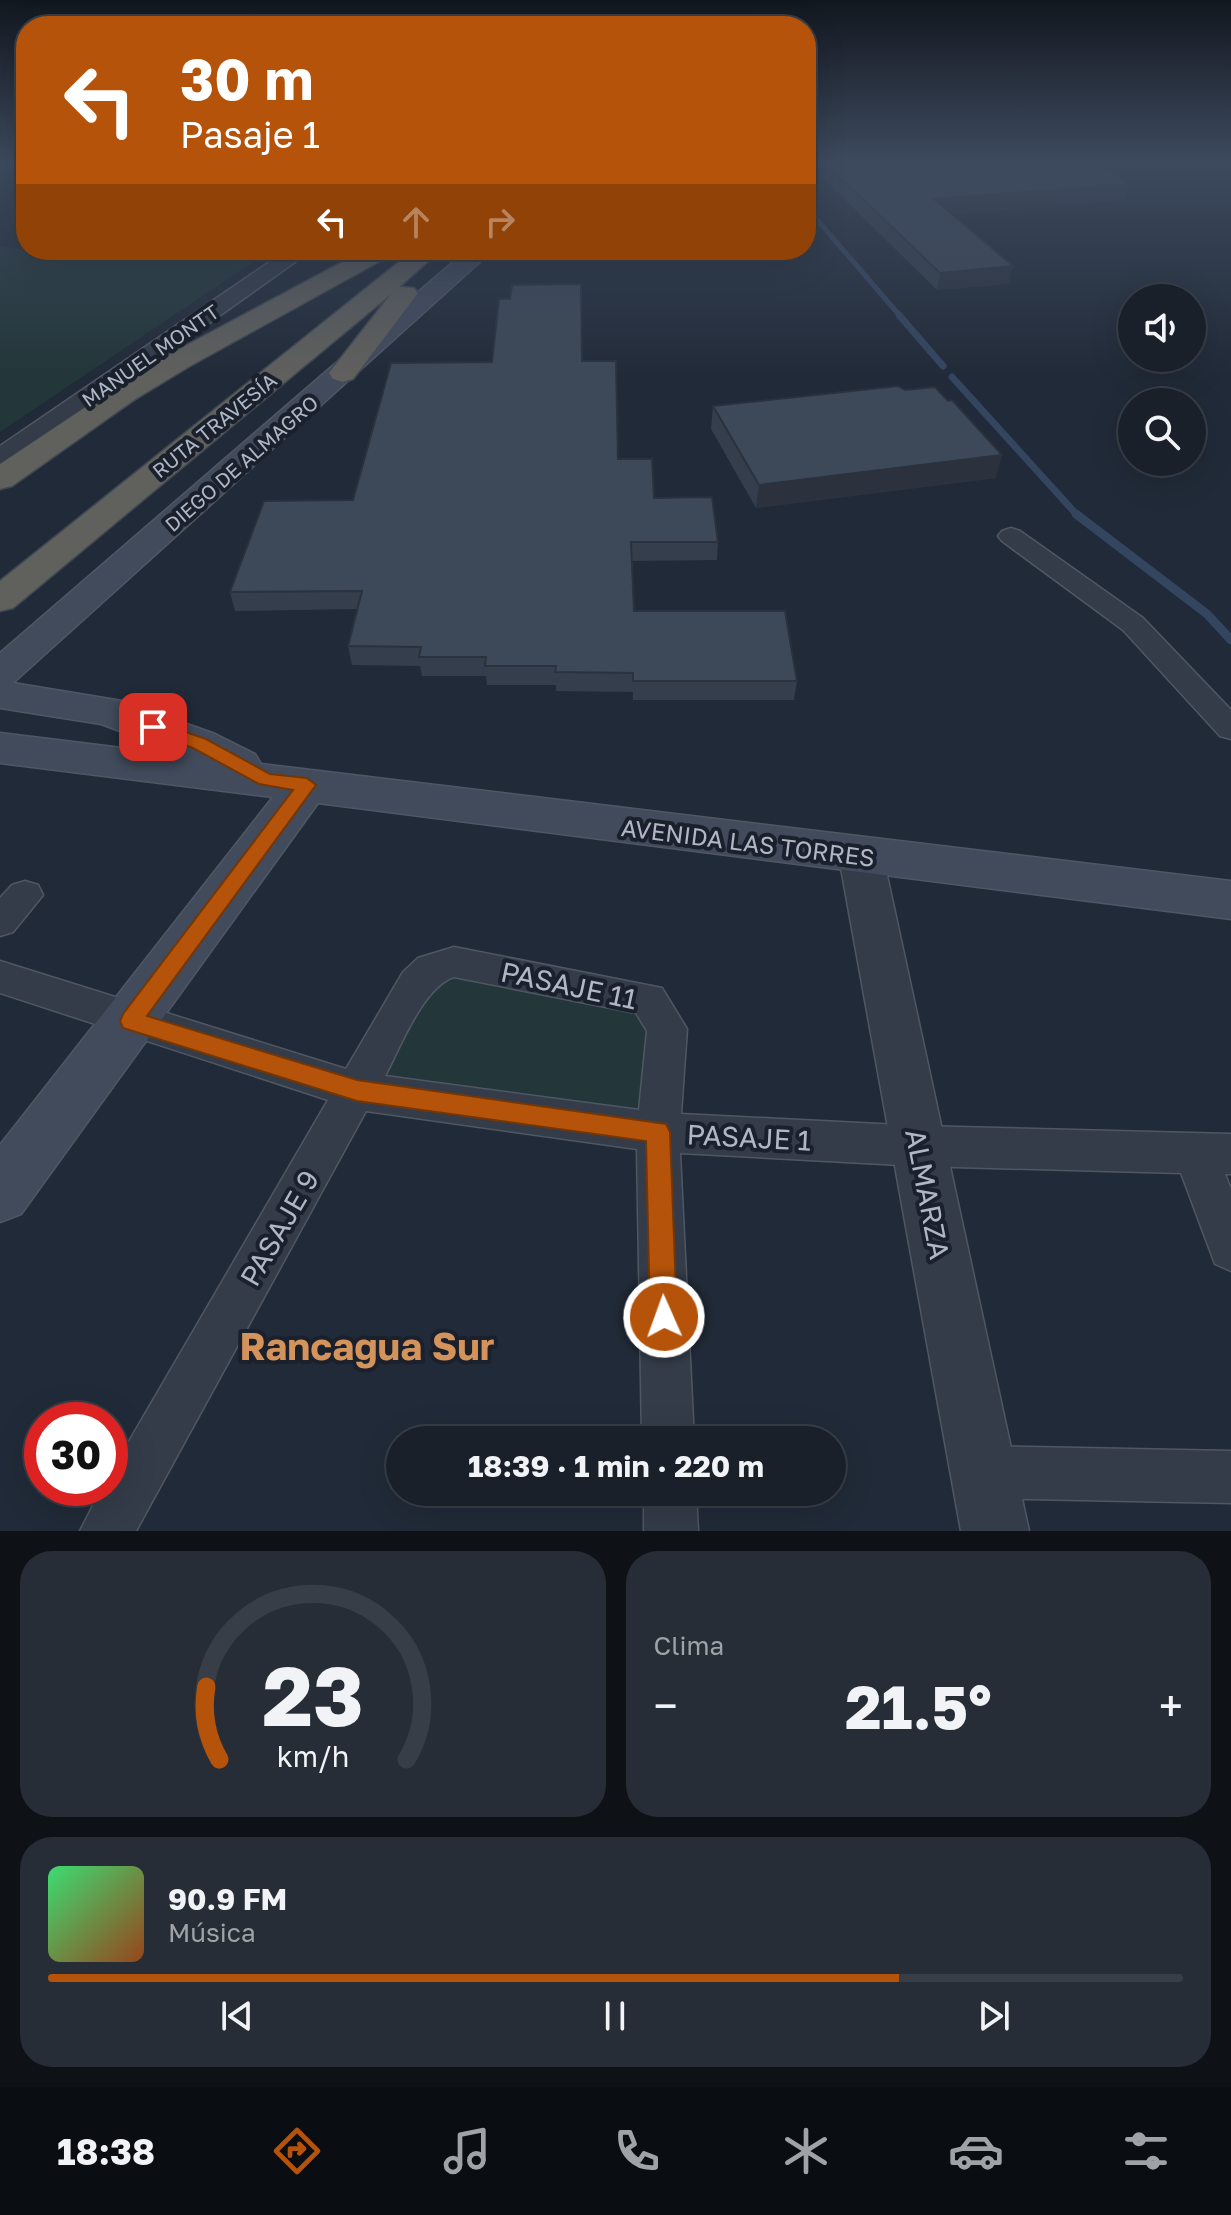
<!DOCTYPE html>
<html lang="es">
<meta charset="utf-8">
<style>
body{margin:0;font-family:"Golos Text",sans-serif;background:#262d36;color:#f1f3f6;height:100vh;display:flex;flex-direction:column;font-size:30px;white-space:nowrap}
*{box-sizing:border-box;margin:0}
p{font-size:26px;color:#9fa3a8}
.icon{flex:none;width:44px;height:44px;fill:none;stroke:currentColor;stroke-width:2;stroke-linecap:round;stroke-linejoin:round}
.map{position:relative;height:1531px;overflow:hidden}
.drawer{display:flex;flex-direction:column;gap:20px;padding:20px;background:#0e1217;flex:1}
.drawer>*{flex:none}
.hud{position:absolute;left:16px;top:16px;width:800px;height:244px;border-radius:32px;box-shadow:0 8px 32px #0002,0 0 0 2px #373e47;background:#b45309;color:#fff;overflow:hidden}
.tools{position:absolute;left:1118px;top:284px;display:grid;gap:16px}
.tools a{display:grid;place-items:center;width:88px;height:88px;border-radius:50%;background:#19202a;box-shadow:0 8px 32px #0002,0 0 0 2px #373e47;font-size:40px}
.speed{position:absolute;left:24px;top:1402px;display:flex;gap:16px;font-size:40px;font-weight:700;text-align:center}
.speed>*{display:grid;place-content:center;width:104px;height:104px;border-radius:50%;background:#19202a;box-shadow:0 8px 32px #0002,0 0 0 2px #373e47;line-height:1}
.speed .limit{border:12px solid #d22;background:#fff;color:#111}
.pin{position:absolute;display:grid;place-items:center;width:68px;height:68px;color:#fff;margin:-34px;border-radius:16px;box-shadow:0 4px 12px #0006}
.me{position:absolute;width:88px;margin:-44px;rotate:358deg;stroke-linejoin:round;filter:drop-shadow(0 0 6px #0008)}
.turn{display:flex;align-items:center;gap:28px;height:168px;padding:0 32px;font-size:36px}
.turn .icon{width:104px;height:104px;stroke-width:2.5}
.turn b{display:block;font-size:56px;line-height:68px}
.lanes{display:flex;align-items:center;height:76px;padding:0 32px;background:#0003;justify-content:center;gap:40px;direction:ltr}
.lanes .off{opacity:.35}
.big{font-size:60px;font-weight:700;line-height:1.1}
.drawer .card{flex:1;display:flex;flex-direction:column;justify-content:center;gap:12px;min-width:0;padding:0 28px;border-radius:32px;background:#262d36}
.drawer .dial{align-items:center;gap:0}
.dial svg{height:208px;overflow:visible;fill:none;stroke:#373e47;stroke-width:7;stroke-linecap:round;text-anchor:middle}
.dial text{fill:#f1f3f6;stroke:none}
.song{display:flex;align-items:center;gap:24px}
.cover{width:96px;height:96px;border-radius:12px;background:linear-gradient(135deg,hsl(140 70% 55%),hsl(20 70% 35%))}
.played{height:8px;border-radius:4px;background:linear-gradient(90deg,#b45309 75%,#373e47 75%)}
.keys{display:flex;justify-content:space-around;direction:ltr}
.heat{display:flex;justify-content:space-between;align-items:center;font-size:44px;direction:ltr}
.drawer .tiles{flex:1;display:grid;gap:20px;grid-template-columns:1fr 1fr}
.card:last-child{grid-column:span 2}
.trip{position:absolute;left:386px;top:1426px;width:460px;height:80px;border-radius:40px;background:#19202a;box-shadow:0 8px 32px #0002,0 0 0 2px #373e47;font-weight:700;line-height:80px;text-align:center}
.tab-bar{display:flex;height:128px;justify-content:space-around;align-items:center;background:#0a0d11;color:#9fa3a8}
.tab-bar .icon{width:56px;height:56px}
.tab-bar .active{color:#b45309}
.tab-bar b{font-size:36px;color:#f1f3f6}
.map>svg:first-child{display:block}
.green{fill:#233639}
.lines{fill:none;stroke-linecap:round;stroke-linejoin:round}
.stream-far2{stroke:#344560;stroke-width:5}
.stream-far1{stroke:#344560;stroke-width:7}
.stream{stroke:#344560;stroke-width:9}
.minor-casing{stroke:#4f5763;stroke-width:3}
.tertiary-casing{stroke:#4f5763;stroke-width:3}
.secondary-casing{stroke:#4f5763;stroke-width:3}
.trunk-casing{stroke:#3f4753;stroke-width:3}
.minor{fill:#343c49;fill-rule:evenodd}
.tertiary{fill:#343c49;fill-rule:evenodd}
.secondary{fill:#424b5c;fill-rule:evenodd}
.trunk{fill:#60605d;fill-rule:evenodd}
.wall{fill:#343e4c}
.shaded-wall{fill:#2b323e}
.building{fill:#3d4858;stroke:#2b323e;stroke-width:2}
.route{fill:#b45309;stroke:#753606;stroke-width:2}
.labels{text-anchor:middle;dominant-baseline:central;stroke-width:8;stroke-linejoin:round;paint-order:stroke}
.far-street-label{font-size:20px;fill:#afb7c5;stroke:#1a212d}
.street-label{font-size:24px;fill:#afb7c5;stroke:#1a212d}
.near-street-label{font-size:28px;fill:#afb7c5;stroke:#1a212d}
.near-district-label{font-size:38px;font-weight:bold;fill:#d4935b;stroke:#1a212d}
</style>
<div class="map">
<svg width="1231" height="1531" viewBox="0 0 1231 1531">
<rect width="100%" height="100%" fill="#212a38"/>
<!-- green -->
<g class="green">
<polygon points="0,246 30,250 271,250 0,432"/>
<polygon points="431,969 648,999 658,1132 357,1091"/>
</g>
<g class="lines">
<!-- stream-far2 -->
<polyline class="stream-far2" points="806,207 901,317"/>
<!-- stream-far1 -->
<g class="stream-far1">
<polyline points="899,315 943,366"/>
<polyline points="952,377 1078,516"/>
</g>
<!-- stream -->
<polyline class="stream" points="1076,514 1207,614 1231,640"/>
<defs>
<g id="minor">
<polygon points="1011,528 1020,531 1143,618 1231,710 1231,739 1220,736 1123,630 1002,541 998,536 1002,531"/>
<polygon points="25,881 38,885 43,895 13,932 0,936 0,898 12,885"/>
<path d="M454,947l208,41 25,41 -6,85 238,12 312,8v40h-6l6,15v82l-16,-7 -34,-91 -262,-7 -239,-13 14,287h-52l-5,-291 -271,-38 -230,420h-56l22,-43h8v-14l218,-374 -328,-107v-32l346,108 57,-97 15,-14zM454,977l182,36 11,18 -8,79 -254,-34c15,-28 38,-89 69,-99z"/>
<polygon points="983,1446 1231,1451 1231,1503 983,1498 965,1490 957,1472 965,1454"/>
<polygon points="644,1492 696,1492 698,1531 644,1531"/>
</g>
<g id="tertiary">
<polygon points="287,250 312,250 10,465 0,468 0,446"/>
<polygon points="861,841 876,846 883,857 1029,1531 961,1531 839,857 846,846"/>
</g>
<polygon id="secondary" points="467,250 493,250 13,683 122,701 215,734 255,754 261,764 1231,881 1231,919 318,803 21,1214 0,1222 0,1145 273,797 0,763 0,733 187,756 101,724 0,708 0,653"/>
<g id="trunk">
<polygon points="365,250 395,250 391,255 190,366 134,400 12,486 0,489 0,464 114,388 170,354"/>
<polygon points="414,250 441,250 399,287 414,288 418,293 353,379 343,382 333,379 329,373 391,294 13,608 0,611 0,581"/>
</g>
</defs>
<!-- minor casing -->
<use href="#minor" class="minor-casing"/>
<!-- tertiary casing -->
<use href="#tertiary" class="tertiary-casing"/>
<!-- secondary casing -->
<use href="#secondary" class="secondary-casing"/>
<!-- trunk casing -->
<use href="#trunk" class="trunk-casing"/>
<!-- minor -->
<use href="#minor" class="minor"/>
<!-- tertiary -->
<use href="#tertiary" class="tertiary"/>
<!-- secondary -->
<use href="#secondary" class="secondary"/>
<!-- trunk -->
<use href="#trunk" class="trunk"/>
</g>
<!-- wall -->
<g class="wall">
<polygon points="825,163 1129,184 1124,200 951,214 1013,266 1009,284 937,290 823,178"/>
<polygon points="510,299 582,361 618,459 654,498 718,542 717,560 632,561 634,611 797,681 794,700 633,700 633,692 556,691 556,685 487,685 486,676 422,676 420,666 352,665 348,646 358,609 235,611 230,592 353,500 492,362"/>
<polygon points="713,406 996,478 756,508 711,429"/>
</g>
<!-- shaded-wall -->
<g class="shaded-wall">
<polygon points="1129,184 1124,200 931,216 934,199"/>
<polygon points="1013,266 1009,284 937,290 940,273"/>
<polygon points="1002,455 996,478 756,508 759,485"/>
</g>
<!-- building -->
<g class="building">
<polygon points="834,162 1094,162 1129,184 934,199 1013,266 940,273 825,163"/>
<polygon points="581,284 582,361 616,361 618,459 652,459 654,498 712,497 718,542 631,542 634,611 785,611 797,681 633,681 633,673 555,672 556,666 485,666 486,657 419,657 421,647 348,646 362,591 230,592 264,501 353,500 391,363 492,362 499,299 510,299 512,285"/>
<polygon points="898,386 905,390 935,387 948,401 952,400 1002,455 759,485 713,406"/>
</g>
<!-- sky -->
<linearGradient id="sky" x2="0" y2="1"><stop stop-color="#12171f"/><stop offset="0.43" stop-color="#3d4a5e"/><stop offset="1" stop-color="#3d4a5e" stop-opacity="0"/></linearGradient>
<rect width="1231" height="377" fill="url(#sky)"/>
<!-- route -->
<polygon class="route" points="153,721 206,739 270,774 307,778 316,785 147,1016 357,1080 666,1124 670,1132 677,1317 673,1326 664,1330 654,1326 650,1317 646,1141 357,1101 123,1028 120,1021 123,1014 293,790 259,784 193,748 147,731 145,727 147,723"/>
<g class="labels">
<!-- far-street labels -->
<g class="far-street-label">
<text transform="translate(150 355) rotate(-35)">MANUEL MONTT</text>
<text transform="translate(214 425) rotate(-39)">RUTA TRAVESÍA</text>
<text transform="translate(241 463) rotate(-41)">DIEGO DE ALMAGRO</text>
</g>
<!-- street labels -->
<g class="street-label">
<text transform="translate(748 842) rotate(7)">AVENIDA LAS TORRES</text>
</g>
<!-- near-street labels -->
<g class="near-street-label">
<text transform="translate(569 985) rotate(12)">PASAJE 11</text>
<text transform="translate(749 1137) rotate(3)">PASAJE 1</text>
<text transform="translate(928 1194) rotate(79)">ALMARZA</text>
<text transform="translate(279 1228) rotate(-60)">PASAJE 9</text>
</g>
<!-- near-district labels -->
<g class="near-district-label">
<text x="367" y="1345">Rancagua Sur</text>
</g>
</g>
</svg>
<div class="tools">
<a><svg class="icon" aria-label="sound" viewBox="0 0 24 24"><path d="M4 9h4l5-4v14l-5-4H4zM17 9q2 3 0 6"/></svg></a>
<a><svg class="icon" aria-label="search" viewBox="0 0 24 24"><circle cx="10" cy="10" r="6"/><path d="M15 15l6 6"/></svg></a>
</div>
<div class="speed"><div class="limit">30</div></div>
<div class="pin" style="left:153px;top:727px;background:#d93025"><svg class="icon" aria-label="arrive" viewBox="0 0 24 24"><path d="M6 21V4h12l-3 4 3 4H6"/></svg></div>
<svg class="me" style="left:664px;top:1317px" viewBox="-20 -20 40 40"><circle r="17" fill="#b45309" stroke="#fff" stroke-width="3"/><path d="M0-11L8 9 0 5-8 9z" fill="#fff"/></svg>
<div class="trip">18:39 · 1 min · 220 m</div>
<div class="hud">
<div class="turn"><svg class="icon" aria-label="left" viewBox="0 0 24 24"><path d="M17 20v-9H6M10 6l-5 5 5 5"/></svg><div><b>30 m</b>Pasaje 1</div></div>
<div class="lanes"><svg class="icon" aria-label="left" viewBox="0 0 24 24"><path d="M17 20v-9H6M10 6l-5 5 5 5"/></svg><svg class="icon off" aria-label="ahead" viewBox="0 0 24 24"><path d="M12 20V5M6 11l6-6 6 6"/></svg><svg class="icon off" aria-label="right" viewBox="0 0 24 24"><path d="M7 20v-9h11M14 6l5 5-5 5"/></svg></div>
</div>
</div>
<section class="drawer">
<div class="tiles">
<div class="card dial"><svg viewBox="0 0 100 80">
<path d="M14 69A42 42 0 1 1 86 69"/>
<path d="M14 69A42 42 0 0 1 9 41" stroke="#b45309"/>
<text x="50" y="56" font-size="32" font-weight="700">23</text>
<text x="50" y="72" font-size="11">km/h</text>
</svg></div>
<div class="card"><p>Clima</p>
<div class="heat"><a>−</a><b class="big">21.5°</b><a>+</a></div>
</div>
<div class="card">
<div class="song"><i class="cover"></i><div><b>90.9 FM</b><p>Música</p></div></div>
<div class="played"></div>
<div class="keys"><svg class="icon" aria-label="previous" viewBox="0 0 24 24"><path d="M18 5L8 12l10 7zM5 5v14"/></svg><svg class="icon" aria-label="pause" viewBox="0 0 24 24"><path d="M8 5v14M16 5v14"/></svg><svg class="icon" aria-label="next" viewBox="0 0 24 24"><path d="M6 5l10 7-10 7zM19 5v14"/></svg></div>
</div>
</div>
</section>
<nav class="tab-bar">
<b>18:38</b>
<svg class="icon active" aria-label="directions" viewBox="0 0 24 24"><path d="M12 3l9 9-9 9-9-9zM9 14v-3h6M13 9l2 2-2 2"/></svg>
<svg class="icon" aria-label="music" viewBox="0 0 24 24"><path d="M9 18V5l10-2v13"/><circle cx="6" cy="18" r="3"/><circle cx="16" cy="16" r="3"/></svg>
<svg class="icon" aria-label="phone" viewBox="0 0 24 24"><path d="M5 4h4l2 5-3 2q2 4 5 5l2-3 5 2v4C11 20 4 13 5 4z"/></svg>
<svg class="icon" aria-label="climate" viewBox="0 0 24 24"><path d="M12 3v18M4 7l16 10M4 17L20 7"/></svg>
<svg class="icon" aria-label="car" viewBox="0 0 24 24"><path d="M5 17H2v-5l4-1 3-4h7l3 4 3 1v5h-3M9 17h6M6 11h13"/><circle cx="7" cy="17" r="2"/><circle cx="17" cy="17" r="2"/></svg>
<svg class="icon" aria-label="filters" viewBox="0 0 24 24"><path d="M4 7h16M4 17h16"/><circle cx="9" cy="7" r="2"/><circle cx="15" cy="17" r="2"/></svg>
</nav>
